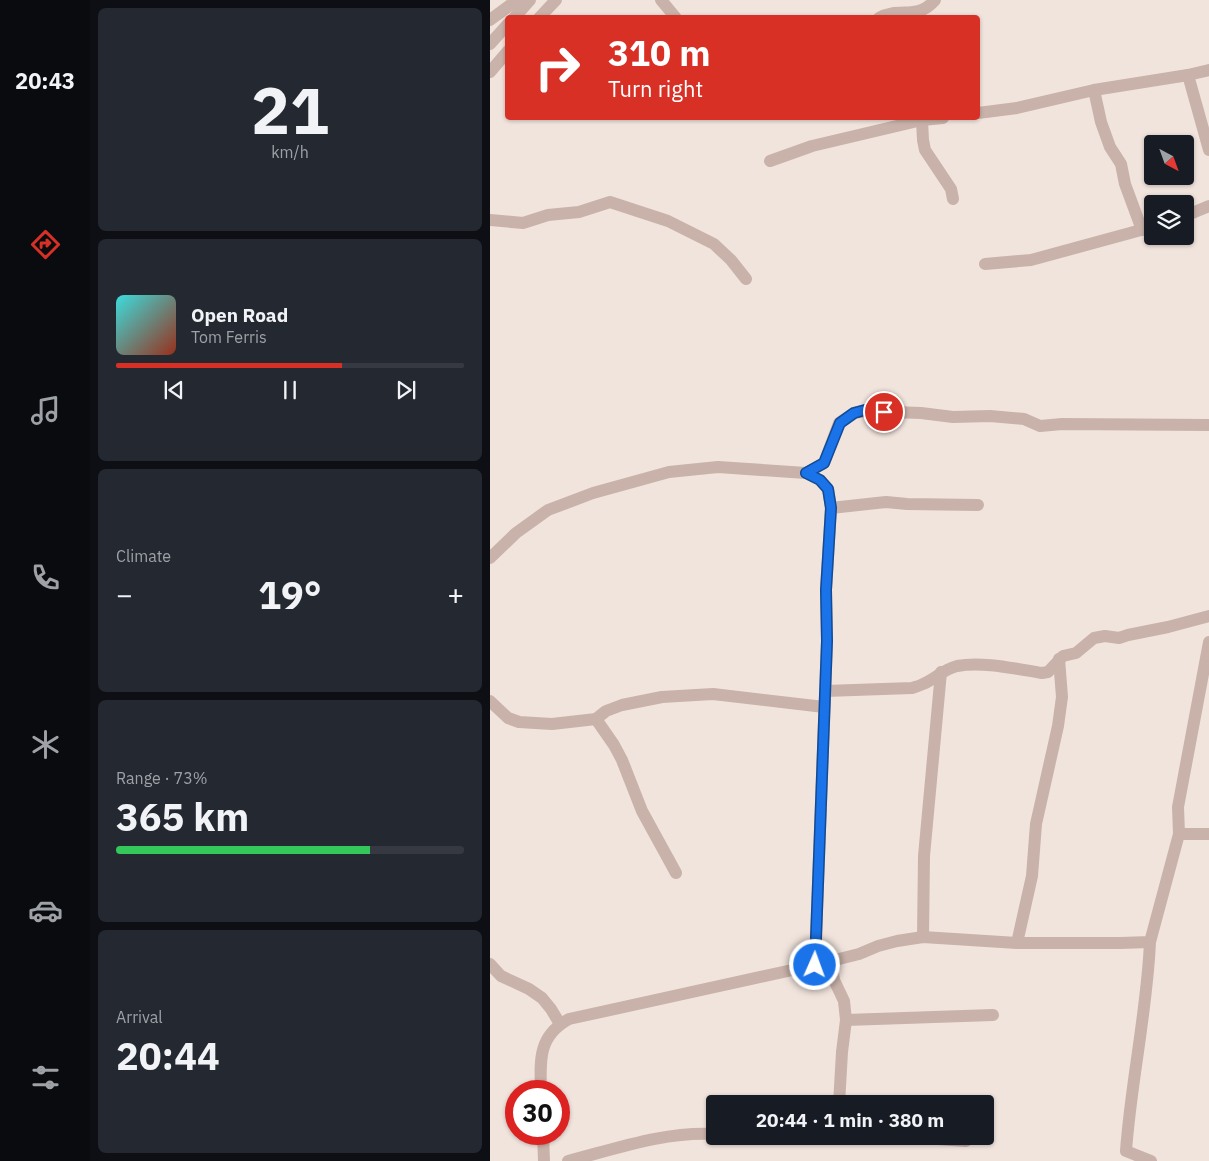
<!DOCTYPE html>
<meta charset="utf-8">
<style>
body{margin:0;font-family:"IBM Plex Sans",sans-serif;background:#242831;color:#f1f3f6;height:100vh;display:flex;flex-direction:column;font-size:19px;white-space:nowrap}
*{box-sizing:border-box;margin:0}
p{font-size:16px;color:#9ea1a6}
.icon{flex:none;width:28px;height:28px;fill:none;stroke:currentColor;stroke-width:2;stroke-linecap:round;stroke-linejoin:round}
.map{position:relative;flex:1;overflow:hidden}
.drawer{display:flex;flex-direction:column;gap:8px;padding:8px;background:#0d0f14;width:400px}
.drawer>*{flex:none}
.guide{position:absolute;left:15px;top:15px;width:475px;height:105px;border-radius:5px;box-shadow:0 1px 4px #0004;background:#d93025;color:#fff;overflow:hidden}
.needle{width:32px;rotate:139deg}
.buttons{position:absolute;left:654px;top:135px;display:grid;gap:10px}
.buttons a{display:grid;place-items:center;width:50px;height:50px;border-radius:5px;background:#171b24;box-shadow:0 1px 4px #0004;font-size:25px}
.speed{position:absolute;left:15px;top:1080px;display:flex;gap:10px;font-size:25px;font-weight:700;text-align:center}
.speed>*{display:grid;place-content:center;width:65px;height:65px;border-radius:50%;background:#171b24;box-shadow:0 1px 4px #0004;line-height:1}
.speed .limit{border:8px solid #d22;background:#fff;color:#111}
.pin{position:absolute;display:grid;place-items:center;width:42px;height:42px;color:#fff;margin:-21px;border:2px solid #fff;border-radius:50%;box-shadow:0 1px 5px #0007}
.me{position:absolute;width:55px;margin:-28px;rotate:2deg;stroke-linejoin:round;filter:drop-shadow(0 0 4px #0008)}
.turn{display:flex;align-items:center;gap:18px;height:105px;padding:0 20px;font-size:22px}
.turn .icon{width:65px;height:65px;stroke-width:2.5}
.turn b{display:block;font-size:35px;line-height:42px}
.big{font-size:38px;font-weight:800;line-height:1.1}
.drawer .tile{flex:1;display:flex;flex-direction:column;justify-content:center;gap:8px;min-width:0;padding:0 18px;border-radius:8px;background:#242831}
.drawer .dial{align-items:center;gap:0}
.dial b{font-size:65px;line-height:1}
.song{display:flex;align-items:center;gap:15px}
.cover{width:60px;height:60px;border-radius:8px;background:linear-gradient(135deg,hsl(180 70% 55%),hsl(10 70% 35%))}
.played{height:5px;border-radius:2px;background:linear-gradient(90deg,#d93025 65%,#363941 65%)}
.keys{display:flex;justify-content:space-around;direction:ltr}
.heat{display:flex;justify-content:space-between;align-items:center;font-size:28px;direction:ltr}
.charge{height:8px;border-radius:4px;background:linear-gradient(90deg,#34c759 73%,#363941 0)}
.trip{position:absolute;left:216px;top:1095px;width:288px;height:50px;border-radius:5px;background:#171b24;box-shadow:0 1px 4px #0004;font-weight:800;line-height:50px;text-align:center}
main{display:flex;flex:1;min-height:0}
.menu{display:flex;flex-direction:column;width:90px;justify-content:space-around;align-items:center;background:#090b0e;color:#9ea1a6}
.menu .icon{width:35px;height:35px}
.menu .on{color:#d93025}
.menu b{font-size:22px;color:#f1f3f6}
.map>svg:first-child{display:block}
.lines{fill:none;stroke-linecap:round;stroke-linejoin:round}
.minor{stroke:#c9b2aa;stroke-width:12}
.route-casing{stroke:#114b97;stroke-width:12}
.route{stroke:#1a73e8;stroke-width:9}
</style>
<main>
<nav class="menu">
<b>20:43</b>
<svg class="icon on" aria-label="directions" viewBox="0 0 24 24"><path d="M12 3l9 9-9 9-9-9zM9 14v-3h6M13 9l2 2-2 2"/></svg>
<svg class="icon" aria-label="music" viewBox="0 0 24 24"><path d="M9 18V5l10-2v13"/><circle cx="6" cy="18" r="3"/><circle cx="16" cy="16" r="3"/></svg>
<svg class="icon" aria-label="phone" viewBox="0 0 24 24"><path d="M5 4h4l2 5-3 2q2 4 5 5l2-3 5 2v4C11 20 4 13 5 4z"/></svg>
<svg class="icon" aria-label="climate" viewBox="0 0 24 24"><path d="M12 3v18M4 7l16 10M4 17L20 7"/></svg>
<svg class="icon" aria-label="car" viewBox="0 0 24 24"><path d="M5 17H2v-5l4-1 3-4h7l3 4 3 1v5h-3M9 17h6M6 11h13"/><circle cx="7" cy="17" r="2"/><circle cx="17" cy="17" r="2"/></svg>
<svg class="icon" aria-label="filters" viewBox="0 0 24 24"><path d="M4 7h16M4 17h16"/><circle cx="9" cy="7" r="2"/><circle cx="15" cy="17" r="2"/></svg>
</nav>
<section class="drawer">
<div class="tile dial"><b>21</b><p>km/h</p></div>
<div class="tile">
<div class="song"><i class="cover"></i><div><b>Open Road</b><p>Tom Ferris</p></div></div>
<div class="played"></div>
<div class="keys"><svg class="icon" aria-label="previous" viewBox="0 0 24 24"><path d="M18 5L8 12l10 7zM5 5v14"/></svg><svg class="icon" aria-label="pause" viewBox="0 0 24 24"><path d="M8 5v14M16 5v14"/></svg><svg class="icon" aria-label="next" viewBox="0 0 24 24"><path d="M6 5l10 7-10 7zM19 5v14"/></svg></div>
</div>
<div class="tile"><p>Climate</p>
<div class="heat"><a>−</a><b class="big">19°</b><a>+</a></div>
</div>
<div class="tile"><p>Range · 73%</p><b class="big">365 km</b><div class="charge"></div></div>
<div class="tile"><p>Arrival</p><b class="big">20:44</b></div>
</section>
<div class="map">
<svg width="719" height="1161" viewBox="0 0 719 1161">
<rect width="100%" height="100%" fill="#f1e4dd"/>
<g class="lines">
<!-- minor -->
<g class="minor">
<polyline points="171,0 186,18"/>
<polyline points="24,18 40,0"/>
<polyline points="49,18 66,0"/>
<path d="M389,18c21,-12 38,3 56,-18"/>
<polyline points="0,20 27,0"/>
<polyline points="0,44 18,24"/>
<polyline points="0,72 18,51"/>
<polyline points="698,75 719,150"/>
<polyline points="604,90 611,122 620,147 631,164 635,184 652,230"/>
<polyline points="488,113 527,108 604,90 698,75 719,70"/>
<polyline points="432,120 433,140 435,150 461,189 463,199"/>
<polyline points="280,161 322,146 432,120 453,118"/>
<polyline points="695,216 719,206"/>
<polyline points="0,220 33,223 58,215 89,212 120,202 178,221 224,244 241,260 256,279"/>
<polyline points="495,264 541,260 662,227"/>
<polyline points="316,473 334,463 349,423 364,413 375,411 431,413 463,417 500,416 534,419 550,426 572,424 718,425"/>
<polyline points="341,508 396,502 417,504 488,505"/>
<polyline points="0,558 26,533 58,510 103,493 179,472 228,467 316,473 330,480 338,489 341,508 336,590 337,641 325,965"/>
<path d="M335,691l87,-3c3,-1 7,-2 11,-4 12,-5 21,-15 34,-18 26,-5 59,3 85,7l6,-1 15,-16 13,-3 18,-15 11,-2 14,2 9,-3 40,-8 41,-11"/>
<polyline points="0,701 18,718 29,722 62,724 106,719 116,711 132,705 172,697 223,694 334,707"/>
<polyline points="106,719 124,745 132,760 152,811 186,873"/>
<polyline points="689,834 688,807 719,642"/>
<polyline points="433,937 434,856 451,672"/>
<path d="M660,942c-3,70 -19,139 -24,209l25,10"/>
<polyline points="527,943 542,876 546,824 568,726 572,697 569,659"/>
<polyline points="341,961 344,980 354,1001 356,1020 352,1052 349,1104"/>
<polyline points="0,964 11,976 39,989 52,998 61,1009 70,1024"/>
<polyline points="356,1020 503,1015"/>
<path d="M51,1091c-1,-31 -3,-55 28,-72l246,-54 44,-11 19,-8 19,-5 26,-4 94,6h103l30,-1 29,-108h30"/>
<polyline points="53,1134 54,1161"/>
<polyline points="407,1136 476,1141"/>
<path d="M78,1161c47,-12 97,-30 147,-27"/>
</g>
</g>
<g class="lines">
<defs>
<polyline id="route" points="325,965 337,641 336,590 341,508 338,489 330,480 316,473 334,463 350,423 364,413 375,410 394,412"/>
</defs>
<!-- route casing -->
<use href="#route" class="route-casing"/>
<!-- route -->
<use href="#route" class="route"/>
</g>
</svg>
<div class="buttons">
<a><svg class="needle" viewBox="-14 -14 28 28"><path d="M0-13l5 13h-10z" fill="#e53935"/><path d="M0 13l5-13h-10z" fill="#9ea1a6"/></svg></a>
<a><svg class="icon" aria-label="layers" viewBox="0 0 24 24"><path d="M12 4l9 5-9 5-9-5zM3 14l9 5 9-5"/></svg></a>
</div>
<div class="speed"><div class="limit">30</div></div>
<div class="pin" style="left:394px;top:412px;background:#d93025"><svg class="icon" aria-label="arrive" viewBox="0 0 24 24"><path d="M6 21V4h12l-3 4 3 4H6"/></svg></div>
<svg class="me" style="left:325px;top:965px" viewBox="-20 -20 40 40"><circle r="17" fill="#1a73e8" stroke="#fff" stroke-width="3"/><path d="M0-11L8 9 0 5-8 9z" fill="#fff"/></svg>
<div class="trip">20:44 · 1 min · 380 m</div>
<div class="guide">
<div class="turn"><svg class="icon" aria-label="right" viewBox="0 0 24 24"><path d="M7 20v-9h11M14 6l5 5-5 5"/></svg><div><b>310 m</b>Turn right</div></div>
</div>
</div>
</main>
